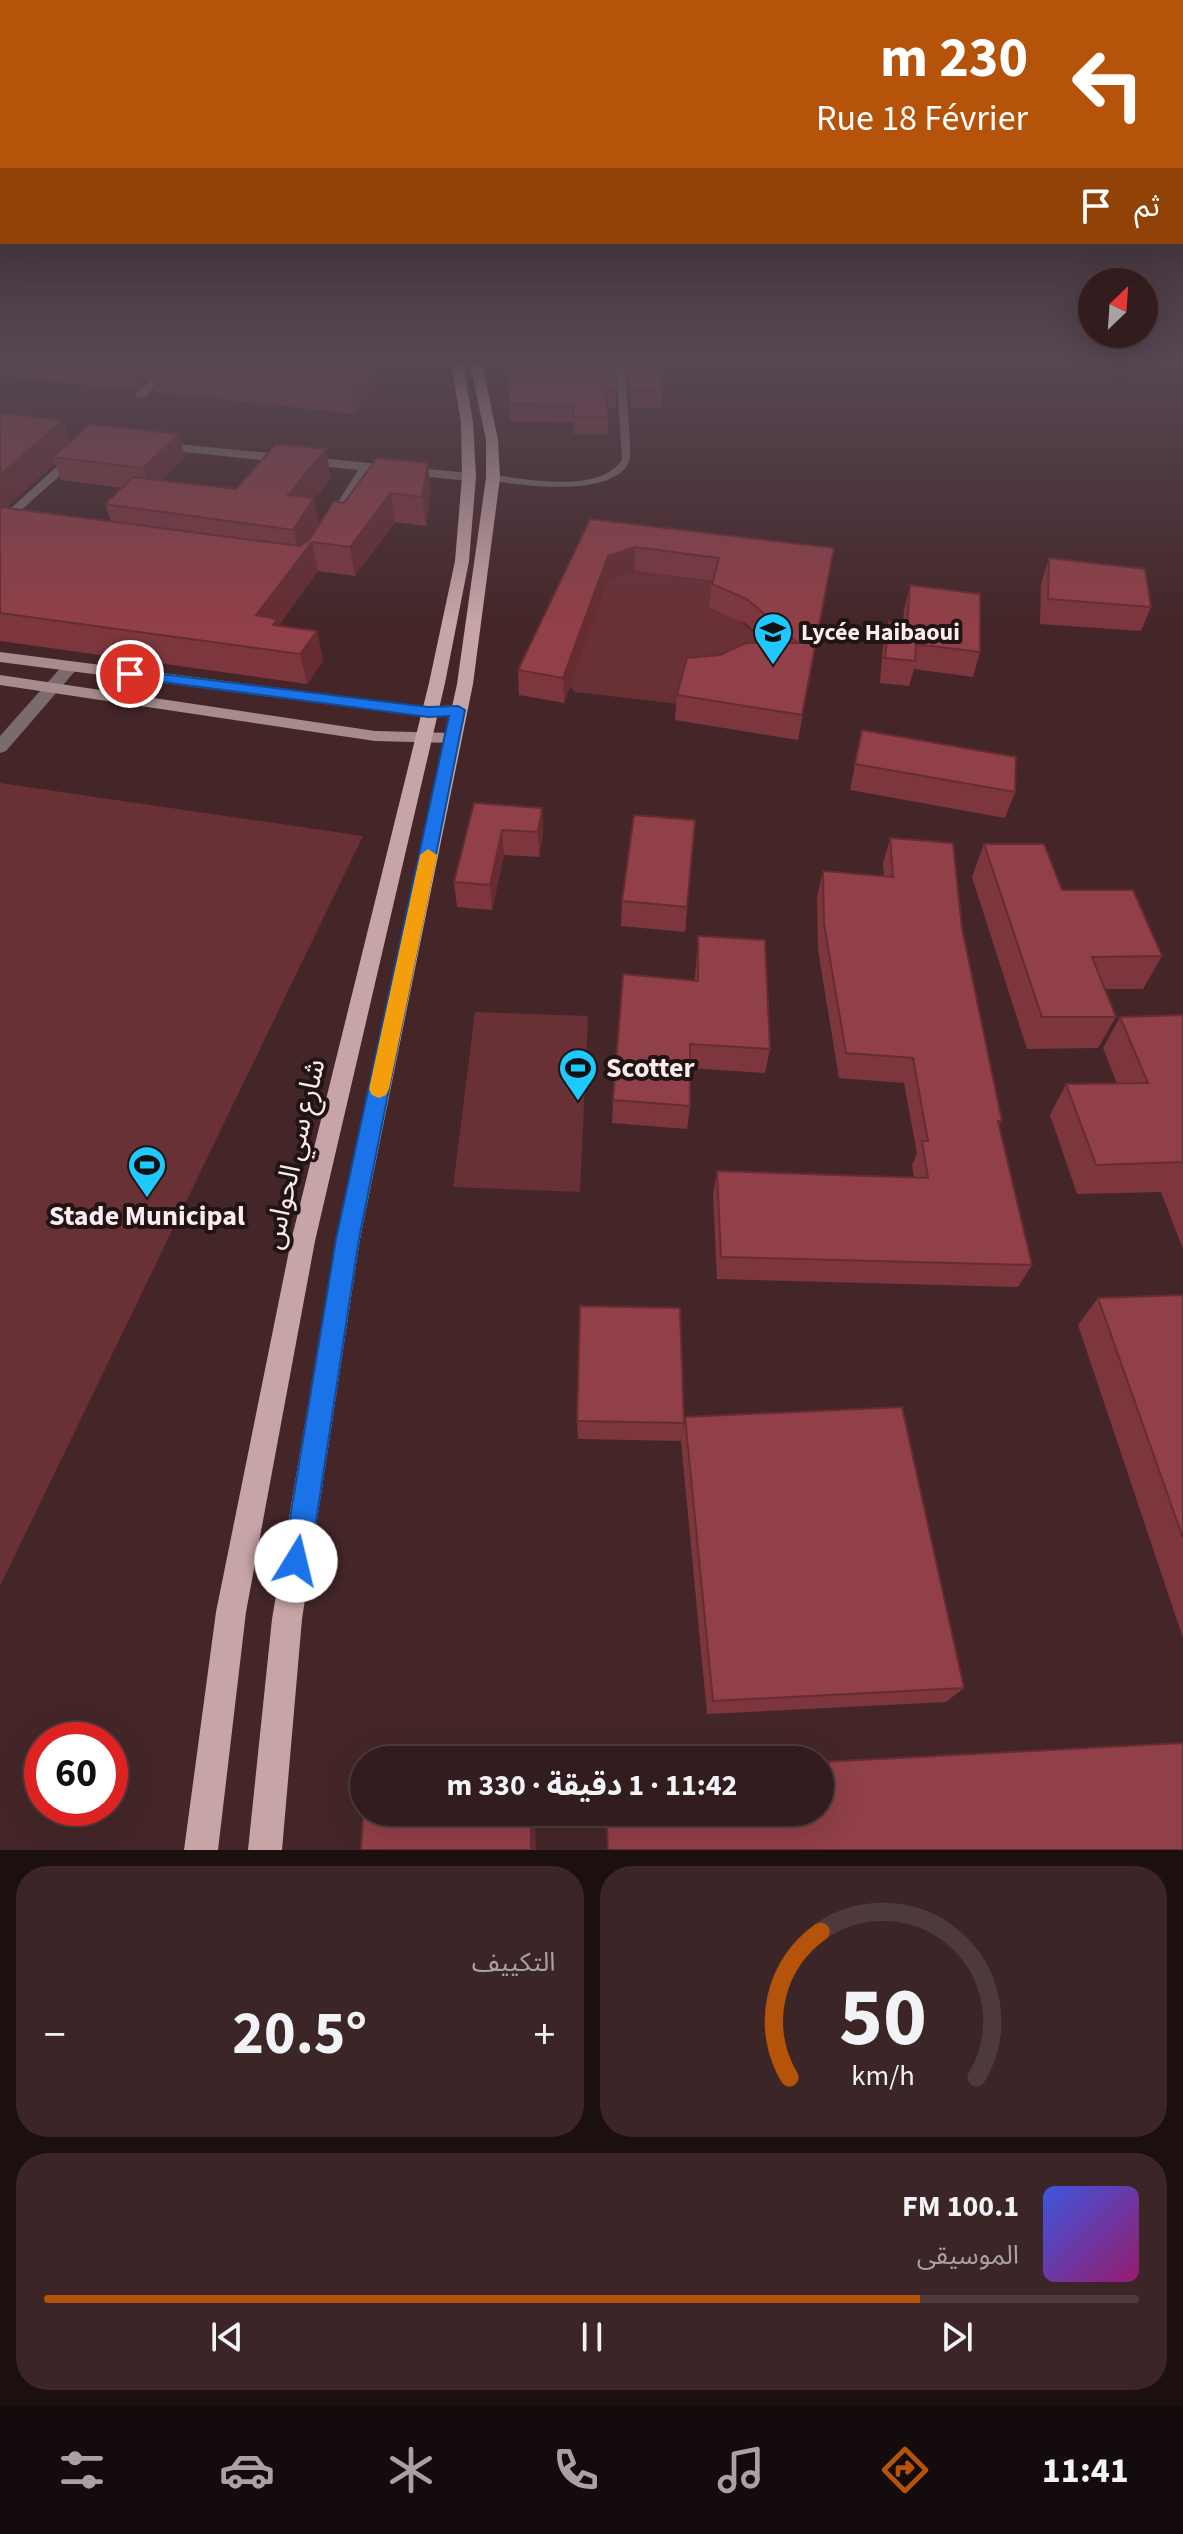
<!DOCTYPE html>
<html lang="ar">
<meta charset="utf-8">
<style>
body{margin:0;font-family:"Source Sans 3","Noto Sans Arabic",sans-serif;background:#3b2527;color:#f1f3f6;direction:rtl;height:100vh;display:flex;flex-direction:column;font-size:30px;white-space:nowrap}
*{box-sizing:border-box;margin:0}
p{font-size:26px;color:#a9a1a4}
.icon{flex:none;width:44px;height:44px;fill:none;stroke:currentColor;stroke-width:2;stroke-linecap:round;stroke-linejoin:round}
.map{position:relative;height:1850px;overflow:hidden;direction:ltr}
.drawer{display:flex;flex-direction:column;gap:16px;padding:16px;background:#1c0f10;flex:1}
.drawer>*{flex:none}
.hud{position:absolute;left:0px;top:0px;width:1184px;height:244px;box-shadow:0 8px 32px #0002,0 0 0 2px #4e3a3c;direction:rtl;background:#b45309;color:#fff;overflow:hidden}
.needle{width:52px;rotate:25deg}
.fabs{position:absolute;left:1078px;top:268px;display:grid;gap:16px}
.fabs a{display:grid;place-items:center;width:80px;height:80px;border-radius:50%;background:#331c1e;box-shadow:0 8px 32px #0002,0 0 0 2px #4e3a3c;font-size:40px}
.speed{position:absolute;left:24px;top:1722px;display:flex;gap:16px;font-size:40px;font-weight:700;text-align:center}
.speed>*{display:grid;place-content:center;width:104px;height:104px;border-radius:50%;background:#331c1e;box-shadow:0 8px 32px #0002,0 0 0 2px #4e3a3c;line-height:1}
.speed .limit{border:12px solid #d22;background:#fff;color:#111}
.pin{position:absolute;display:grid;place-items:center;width:68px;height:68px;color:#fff;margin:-34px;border:4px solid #fff;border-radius:50%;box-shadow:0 2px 8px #0007}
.me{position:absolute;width:88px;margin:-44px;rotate:9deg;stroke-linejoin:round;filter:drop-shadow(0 0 6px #0008)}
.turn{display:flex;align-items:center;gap:28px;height:168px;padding:0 24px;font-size:36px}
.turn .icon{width:104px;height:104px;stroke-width:2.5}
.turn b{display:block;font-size:56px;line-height:68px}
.then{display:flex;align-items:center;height:76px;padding:0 24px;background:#0003;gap:16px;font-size:30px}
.big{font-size:60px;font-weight:700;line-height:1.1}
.drawer .card{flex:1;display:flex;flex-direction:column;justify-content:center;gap:12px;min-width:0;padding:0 28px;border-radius:32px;background:#3b2527}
.drawer .dial{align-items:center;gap:0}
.dial svg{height:208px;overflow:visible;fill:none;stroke:#4e3a3c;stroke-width:7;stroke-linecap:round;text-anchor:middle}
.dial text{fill:#f1f3f6;stroke:none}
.song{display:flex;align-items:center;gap:24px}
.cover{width:96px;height:96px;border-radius:12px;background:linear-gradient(135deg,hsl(230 70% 55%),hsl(320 70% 35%))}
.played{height:8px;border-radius:4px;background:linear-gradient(90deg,#b45309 80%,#4e3a3c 80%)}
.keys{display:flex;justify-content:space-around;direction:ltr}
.heat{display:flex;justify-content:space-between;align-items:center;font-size:44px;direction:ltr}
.drawer .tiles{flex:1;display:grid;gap:16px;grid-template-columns:1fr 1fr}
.card:last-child{grid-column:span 2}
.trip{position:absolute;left:350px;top:1746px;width:484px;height:80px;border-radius:40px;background:#331c1e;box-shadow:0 8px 32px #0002,0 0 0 2px #4e3a3c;font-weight:700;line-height:80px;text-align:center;direction:rtl}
.menu{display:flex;height:128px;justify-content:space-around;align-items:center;background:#140b0c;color:#a9a1a4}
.menu .icon{width:56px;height:56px}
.menu .active{color:#b45309}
.menu b{font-size:36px;color:#f1f3f6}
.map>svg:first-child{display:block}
.green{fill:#693036}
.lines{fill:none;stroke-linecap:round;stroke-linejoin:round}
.lane{fill:#7c6b6c;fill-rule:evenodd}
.street{fill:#7c6b6c;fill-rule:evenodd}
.secondary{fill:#a68c8d;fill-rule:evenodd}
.primary{fill:#c7a5a7;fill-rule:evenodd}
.wall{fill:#7d363e;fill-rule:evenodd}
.shaded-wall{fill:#662c32}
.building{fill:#913f48;stroke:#662c32;stroke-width:2}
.route{fill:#1a73e8;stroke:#114b97;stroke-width:2}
.slow{fill:#f59e0b}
.labels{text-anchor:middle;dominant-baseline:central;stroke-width:8;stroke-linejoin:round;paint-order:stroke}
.far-poi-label{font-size:24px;font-weight:bold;fill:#fdeced;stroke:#211414;text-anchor:start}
.poi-label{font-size:28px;font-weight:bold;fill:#fdeced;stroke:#211414;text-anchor:start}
.street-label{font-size:28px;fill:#fdeced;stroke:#211414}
</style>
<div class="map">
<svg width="1183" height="1850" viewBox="0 0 1183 1850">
<rect width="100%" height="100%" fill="#442628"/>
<!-- green -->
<g class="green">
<polygon points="635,571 717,582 710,609 733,615 755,633 779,636 679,704 575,692 563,679 581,654 607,580"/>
<polygon points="0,783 363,836 0,1586"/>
<polygon points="475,1012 588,1016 580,1192 453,1187"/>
</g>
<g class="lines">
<!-- lane -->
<path class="lane" d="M616,364h8c1,17 9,89 5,98 -16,36 -108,24 -139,18l-2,-2 5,-3c35,4 106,19 129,-15z"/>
<!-- street -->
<g class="street">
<polygon points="166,364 178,364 144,398 136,398 136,394"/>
<polygon points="159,442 469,473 476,477 469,481 371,471 341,520 334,524 327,520 358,470 155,449 153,446"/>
<polygon points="73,452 83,455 0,529 0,518"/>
<polygon points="70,662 76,664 76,670 6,751 0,753 0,736 64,664"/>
</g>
<!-- secondary -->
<g class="secondary">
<polygon points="0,652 428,707 458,705 466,710 458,715 428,717 0,662"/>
<polygon points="0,675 375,731 453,733 462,738 453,743 375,741 0,685"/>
</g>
<!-- primary -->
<g class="primary">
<polygon points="451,364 463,364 473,422 476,477 469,561 445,683 315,1241 246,1612 218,1850 184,1850 216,1612 291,1241 429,683 455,561 462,477 461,422"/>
<polygon points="470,364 482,364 498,440 500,478 473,684 360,1239 302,1619 282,1850 248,1850 272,1619 336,1239 457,684 486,478 486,440"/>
</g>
</g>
<!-- wall -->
<g class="wall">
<polygon points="0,364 384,364 385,366 355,414 155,392 150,376 136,390 0,376"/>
<polygon points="627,364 659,364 663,391 662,407 631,408"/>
<polygon points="574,367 616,391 616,408 608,408 608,434 574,434 573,422 510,421 508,369"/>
<path d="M0,413l63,7 7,21 109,-7 6,23 -24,23 75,9 95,-11 -17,22 5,25 25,-22 33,-45 54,34 -5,34 -31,-4 -40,54 -37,-5 -39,54 38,6 6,30 -16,23 -307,-43zM55,463l6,17 61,8 -17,16 6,17 -105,-13z"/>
<polygon points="590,519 834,548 798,740 675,720 677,695 720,655 767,643 745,623 709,608 712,581 635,571 608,580 564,703 519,695 518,670"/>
<polygon points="1049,558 1151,607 1141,631 1040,624 1041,583"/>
<polygon points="910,585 980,652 973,677 914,669 909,686 880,683 883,646 889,621 903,623 904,610"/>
<polygon points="862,730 1015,792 1005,818 850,790"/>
<polygon points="474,803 542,808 543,834 539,857 504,855 492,910 457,907 454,882"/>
<polygon points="695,820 685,932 621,926 622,901"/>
<polygon points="890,838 962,928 1002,1121 999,1126 1032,1265 1018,1287 717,1279 713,1194 717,1171 914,1177 912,1165 917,1153 904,1083 839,1078 818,950 817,897 823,871 884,876 883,864"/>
<polygon points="984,844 1062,890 1162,956 1143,989 1105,989 1116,1017 1098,1048 1027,1049 972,877"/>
<polygon points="698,936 770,1049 765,1073 690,1068 690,1106 687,1129 612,1123 613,1100 695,980"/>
<polygon points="1183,1015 1183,1249 1161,1192 1077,1194 1050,1115 1066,1084 1117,1083 1103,1048 1120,1017"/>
<polygon points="1183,1295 1183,1638 1078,1325 1098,1298"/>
<polygon points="685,1417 964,1688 946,1702 707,1714 681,1441"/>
<polygon points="577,1421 684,1423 681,1441 578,1439"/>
</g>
<!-- shaded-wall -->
<g class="shaded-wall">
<polygon points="129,364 161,364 147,365 150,376 136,390"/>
<polygon points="366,364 384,364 385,366 355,414 351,388"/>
<polygon points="63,420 73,448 53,457 55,463 0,514 0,475"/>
<polygon points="179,434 185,457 150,491 143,468"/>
<polygon points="326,449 331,478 314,500 319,528 312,542 318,571 279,625 284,648 256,615 299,559 288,495"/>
<polygon points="428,463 431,492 426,526 422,497"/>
<polygon points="391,493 395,522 355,576 350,547"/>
<polygon points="635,547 635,571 608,580 564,703 563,678 608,556"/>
<polygon points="317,631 323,661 307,684 300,654"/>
<polygon points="542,808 543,834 539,857 538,832"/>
<polygon points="502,830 504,855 492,910 490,885"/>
<polygon points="531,1812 535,1812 536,1850 531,1850"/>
</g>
<!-- building -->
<g class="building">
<polygon points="148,364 366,364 351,388 147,365"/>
<polygon points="574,364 614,364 616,391 606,391 608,417 574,417 573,405 509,404 508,369 524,366 574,367"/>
<polygon points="629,364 659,364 663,391 631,391"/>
<polygon points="0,413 63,420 0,475"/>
<polygon points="90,424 179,434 143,468 53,457"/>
<polygon points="276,444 326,449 288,495 314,498 293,530 105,504 133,477 236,489"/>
<polygon points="377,458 428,463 422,497 391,493 350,547 312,542 256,615 277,619 273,625 317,631 300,654 0,613 0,507 299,546 309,540 334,501 344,503"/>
<polygon points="590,519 834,548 802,715 677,695 687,658 720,655 746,643 798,643 747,599 712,584 719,558 635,547 608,556 563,678 518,670"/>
<polygon points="1049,558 1145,569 1151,607 1048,599"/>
<polygon points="910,585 980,594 980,652 916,644 915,661 885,658 889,621 907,624"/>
<polygon points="862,730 1016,757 1015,792 855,764"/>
<polygon points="474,803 542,808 538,832 502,830 490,885 454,882"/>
<polygon points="634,815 695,820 687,907 622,901"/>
<polygon points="890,838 953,843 962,928 1002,1121 998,1121 1032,1265 721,1257 717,1171 928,1178 922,1141 928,1141 913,1058 846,1053 824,924 823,871 893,877"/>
<polygon points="984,844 1044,844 1062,890 1133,890 1162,956 1092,957 1116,1017 1042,1017"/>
<polygon points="698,936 765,940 770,1049 690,1044 690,1106 613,1100 623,974 698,981"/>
<polygon points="1183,1015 1183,1164 1182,1162 1096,1165 1066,1084 1148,1083 1120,1017"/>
<polygon points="1183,1295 1183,1538 1098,1298"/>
<polygon points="580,1306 680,1308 684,1423 577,1421"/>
<polygon points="902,1407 964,1688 713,1701 685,1417"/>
<polygon points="1183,1743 1183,1850 608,1850 606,1812 820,1812 820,1762"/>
<polygon points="364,1801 364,1812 531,1812 531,1850 361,1850"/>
</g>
<!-- sky -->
<linearGradient id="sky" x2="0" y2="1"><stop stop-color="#251516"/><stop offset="0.58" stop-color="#564753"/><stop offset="1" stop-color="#564753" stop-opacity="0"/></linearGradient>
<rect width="1183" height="623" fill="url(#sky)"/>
<!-- route -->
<polygon class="route" points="130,670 428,707 458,706 465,710 359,1239 310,1561 306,1570 296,1574 287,1570 283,1561 336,1239 449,716 428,717 124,677 124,671"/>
<!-- slow -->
<polygon class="slow" points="428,849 437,855 389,1089 386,1095 379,1098 372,1095 369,1089 420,855"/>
<!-- icons -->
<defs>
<symbol id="university-pin" viewBox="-11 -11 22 30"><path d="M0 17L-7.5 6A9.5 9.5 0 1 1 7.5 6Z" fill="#1ec9fd" stroke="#211414"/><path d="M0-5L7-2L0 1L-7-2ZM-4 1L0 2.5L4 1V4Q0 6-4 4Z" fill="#111"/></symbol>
<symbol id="stadium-pin" viewBox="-11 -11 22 30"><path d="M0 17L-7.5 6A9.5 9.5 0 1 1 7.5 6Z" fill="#1ec9fd" stroke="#211414"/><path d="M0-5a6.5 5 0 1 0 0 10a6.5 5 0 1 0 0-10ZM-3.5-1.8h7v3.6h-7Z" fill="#111"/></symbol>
</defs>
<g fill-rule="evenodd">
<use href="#university-pin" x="751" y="610" width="44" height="60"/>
<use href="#stadium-pin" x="556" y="1046" width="44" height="60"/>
<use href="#stadium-pin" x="125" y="1143" width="44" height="60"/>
</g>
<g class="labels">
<!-- far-poi labels -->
<g class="far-poi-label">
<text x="801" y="632">Lycée Haibaoui</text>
</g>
<!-- poi labels -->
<g class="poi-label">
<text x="606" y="1068">Scotter</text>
<text x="147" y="1216" text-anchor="middle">Stade Municipal</text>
</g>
<!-- street labels -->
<g class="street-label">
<text transform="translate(294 1154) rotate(-77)">شارع سي الحواس</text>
</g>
</g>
</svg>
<div class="fabs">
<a><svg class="needle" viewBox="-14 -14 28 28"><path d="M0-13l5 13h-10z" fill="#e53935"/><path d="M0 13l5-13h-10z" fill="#a9a1a4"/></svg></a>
</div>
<div class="speed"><div class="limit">60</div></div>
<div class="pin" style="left:130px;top:674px;background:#d93025"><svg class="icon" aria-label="arrive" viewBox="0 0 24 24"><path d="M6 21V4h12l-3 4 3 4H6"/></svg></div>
<svg class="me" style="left:296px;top:1561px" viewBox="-20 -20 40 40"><circle r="19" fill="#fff"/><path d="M0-13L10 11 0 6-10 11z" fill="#1a73e8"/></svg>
<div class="trip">11:42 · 1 دقيقة · 330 m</div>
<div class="hud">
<div class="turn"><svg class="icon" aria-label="left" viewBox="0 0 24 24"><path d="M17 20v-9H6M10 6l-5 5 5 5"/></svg><div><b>230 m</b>Rue 18 Février</div></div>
<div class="then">ثم<svg class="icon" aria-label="arrive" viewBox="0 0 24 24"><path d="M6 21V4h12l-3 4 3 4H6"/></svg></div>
</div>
</div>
<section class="drawer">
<div class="tiles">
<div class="card dial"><svg viewBox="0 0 100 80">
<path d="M14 69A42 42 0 1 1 86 69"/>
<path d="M14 69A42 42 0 0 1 26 13" stroke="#b45309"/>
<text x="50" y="56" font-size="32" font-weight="700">50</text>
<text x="50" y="72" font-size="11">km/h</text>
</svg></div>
<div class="card"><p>التكييف</p>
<div class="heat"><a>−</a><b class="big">20.5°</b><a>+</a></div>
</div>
<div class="card">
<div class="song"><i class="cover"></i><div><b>100.1 FM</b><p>الموسيقى</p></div></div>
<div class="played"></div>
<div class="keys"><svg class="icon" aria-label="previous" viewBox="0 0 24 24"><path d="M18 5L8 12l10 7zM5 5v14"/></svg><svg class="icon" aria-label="pause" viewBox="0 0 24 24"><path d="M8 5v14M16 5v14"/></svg><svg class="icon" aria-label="next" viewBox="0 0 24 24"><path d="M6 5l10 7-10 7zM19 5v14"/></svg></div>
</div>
</div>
</section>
<nav class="menu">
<b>11:41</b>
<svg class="icon active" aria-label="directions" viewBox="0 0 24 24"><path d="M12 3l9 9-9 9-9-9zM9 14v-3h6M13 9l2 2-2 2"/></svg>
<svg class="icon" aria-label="music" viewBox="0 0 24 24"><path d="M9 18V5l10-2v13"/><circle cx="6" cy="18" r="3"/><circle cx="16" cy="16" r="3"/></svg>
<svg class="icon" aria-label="phone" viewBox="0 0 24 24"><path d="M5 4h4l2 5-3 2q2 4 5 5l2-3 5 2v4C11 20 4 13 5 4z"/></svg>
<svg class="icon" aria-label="climate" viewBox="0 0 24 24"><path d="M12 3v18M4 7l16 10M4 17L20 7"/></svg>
<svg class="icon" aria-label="car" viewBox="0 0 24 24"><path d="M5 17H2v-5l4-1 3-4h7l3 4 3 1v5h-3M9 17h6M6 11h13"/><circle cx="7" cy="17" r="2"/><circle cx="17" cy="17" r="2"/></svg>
<svg class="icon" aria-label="filters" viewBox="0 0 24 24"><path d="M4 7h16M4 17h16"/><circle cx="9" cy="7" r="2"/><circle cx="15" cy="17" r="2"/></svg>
</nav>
